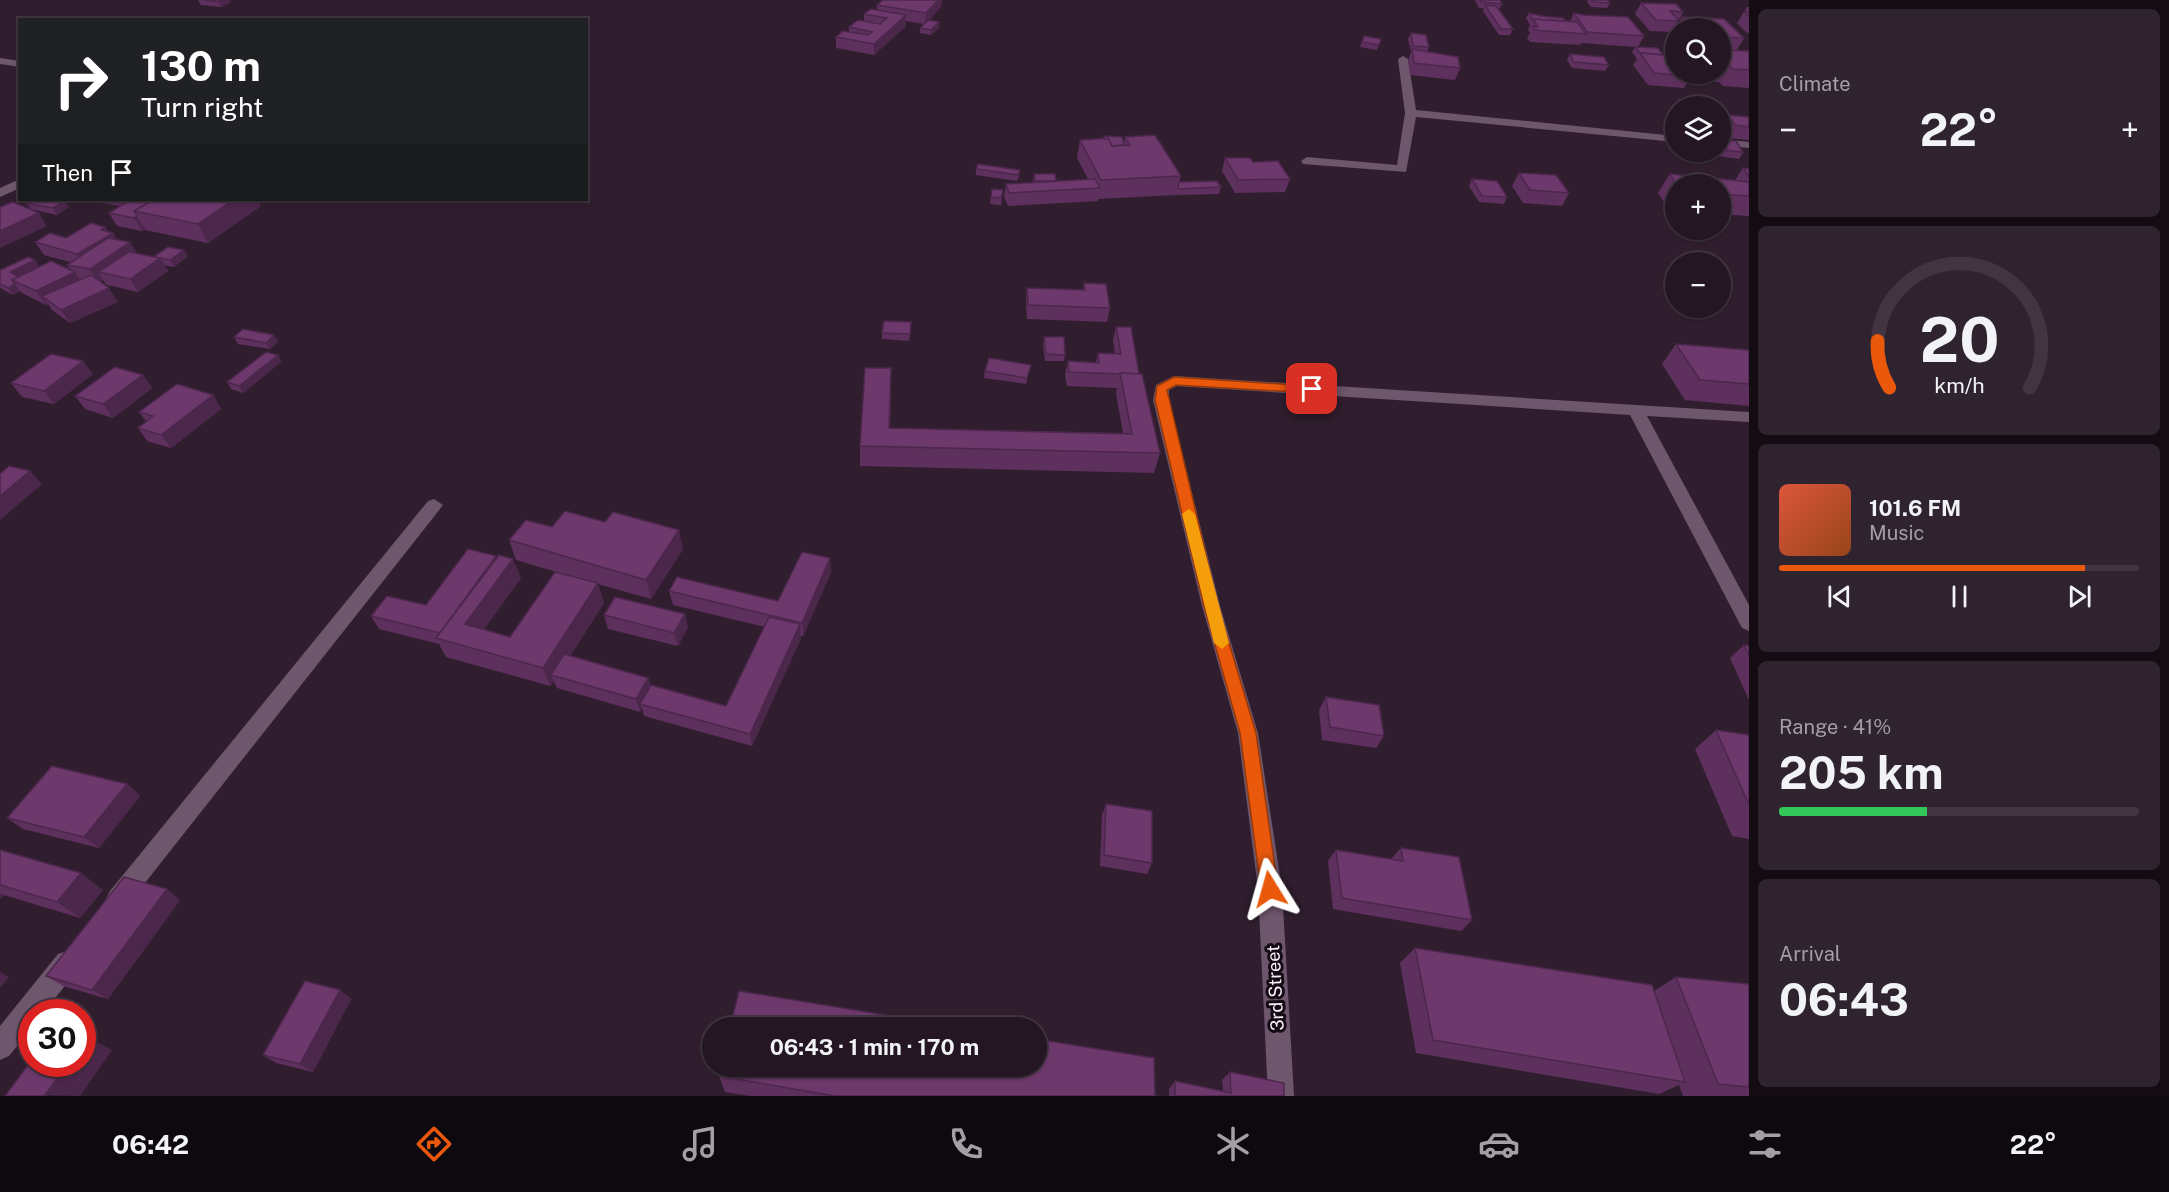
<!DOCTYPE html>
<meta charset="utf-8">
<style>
body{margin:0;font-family:"Public Sans",sans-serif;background:#302330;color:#f1f3f6;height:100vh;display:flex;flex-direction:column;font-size:22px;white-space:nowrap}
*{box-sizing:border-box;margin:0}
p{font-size:20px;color:#a39fa6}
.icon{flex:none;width:33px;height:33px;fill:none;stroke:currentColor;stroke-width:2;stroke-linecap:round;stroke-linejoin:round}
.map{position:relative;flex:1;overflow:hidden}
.panel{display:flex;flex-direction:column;gap:9px;padding:9px;background:#140c13;width:420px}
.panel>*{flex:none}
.guide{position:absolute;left:18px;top:18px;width:570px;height:183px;border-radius:0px;box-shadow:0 2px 4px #0004,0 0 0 2px #413541;background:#202124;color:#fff;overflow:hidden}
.controls{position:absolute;left:1665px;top:18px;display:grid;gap:12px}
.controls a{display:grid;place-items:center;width:66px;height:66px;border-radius:50%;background:#241623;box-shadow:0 2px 4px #0004,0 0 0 2px #413541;font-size:30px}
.speed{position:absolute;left:18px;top:999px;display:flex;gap:12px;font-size:30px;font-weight:700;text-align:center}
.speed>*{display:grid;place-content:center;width:78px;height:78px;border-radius:50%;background:#241623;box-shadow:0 2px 4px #0004,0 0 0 2px #413541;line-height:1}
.speed .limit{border:9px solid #d22;background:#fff;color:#111}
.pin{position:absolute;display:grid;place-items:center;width:51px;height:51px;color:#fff;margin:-26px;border-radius:12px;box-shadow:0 3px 9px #0006}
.me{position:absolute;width:66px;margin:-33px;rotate:352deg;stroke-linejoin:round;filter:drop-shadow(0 0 4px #0008)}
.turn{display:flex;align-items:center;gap:21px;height:126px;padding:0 24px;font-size:27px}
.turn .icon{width:78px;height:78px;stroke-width:2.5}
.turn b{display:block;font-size:42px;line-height:51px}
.then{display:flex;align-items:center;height:57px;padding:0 24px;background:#0003;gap:12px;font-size:22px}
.big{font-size:45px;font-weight:700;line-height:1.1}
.panel .tile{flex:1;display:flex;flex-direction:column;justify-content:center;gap:9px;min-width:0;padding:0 21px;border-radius:9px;background:#302330}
.panel .dial{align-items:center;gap:0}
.dial svg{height:156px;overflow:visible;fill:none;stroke:#413541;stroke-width:7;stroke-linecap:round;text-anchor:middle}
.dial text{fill:#f1f3f6;stroke:none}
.song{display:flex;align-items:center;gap:18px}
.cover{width:72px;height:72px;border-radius:9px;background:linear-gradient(135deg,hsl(10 70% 55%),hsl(20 70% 35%))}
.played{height:6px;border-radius:3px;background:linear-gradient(90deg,#ea580c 85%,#413541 85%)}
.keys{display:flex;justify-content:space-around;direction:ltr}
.heat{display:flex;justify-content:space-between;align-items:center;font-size:33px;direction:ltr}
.charge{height:9px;border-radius:4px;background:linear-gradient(90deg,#34c759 41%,#413541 0)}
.trip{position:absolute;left:702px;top:1017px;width:345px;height:60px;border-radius:30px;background:#241623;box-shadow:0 2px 4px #0004,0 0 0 2px #413541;font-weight:700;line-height:60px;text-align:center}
.tabs{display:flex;height:96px;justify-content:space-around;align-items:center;background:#0e090e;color:#a39fa6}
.tabs .icon{width:42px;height:42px}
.tabs .current{color:#ea580c}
.tabs b{font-size:27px;color:#f1f3f6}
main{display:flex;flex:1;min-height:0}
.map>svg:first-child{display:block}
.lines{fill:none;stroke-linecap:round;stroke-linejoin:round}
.street{fill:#6e566d;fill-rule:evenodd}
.wall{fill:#5e305d}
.shaded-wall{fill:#4c274c}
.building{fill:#6d386c;stroke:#4c274c;stroke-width:1.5}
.route{fill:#ea580c;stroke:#983908;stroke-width:1.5}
.slow{fill:#f59e0b}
.labels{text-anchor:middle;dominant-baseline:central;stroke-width:6;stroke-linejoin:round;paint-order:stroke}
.street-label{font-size:18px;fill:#fcf0fc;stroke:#130b13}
</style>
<main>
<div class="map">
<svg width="1749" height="1096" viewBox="0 0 1749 1096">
<rect width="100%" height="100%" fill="#301e2f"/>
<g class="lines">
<!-- street -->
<g class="street">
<polygon points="1403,56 1408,59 1416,110 1676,136 1676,142 1416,117 1406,172 1303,164 1301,161 1307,157 1397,165 1405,113 1398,59"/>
<polygon points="0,58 20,61 20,67 0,64"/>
<polygon points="1720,139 1749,142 1749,148 1720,145"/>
<polygon points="20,179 20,188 0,197 0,188"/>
<polygon points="1174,376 1749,412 1749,422 1647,416 1749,605 1749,631 1742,628 1630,415 1177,386 1169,390 1169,400 1220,606 1258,733 1282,889 1294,1096 1268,1096 1258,889 1238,733 1202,606 1153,400 1156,385"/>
<polygon points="434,499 443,505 440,509 126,907 118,911 110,907 106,899 110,891 428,501"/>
<polygon points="67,951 76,954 79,963 76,972 44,1012 32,1012 32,1028 9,1056 0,1060 0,1026 58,954"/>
</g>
</g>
<!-- wall -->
<g class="wall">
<polygon points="198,0 230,0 231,2 221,7 201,5"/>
<polygon points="883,0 942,0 941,7 929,20 939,28 931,35 920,33 920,28 924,24 906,21 906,26 874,55 836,48 836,37 849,32 849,27 864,21 864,14 877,10 877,5"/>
<polygon points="1475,0 1500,0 1502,4 1499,9 1513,29 1510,35 1499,35 1483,11 1484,8 1479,8"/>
<polygon points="1588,0 1608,0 1610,3 1607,8 1591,7 1587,2"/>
<polygon points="1641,3 1683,12 1672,32 1650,31 1635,14"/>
<polygon points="1747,7 1749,7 1749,33 1747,33 1737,23"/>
<polygon points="1529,13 1570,21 1574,13 1644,36 1638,47 1663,55 1691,76 1684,88 1648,85 1633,65 1637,59 1632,52 1635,47 1581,43 1580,45 1530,42 1527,38 1530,33 1528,30 1530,25 1526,18"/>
<polygon points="1682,17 1724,19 1744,38 1737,50 1720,49 1720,28 1676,28"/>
<polygon points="1411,33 1429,47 1427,52 1460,68 1455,80 1410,75 1408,61 1411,52 1408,39"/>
<polygon points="1364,36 1381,39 1377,50 1360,47"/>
<polygon points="1720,50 1749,51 1749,88 1723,86 1719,82 1705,81 1698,74 1720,74"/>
<polygon points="1570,54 1609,65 1605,71 1572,68 1567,60"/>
<polygon points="1679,99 1698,106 1676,106 1676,105"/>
<polygon points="1728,115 1749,117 1749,140 1728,138 1721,127"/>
<polygon points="1104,136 1124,143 1125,137 1181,176 1179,182 1221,187 1219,194 1177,195 1176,194 1176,195 1098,199 1098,201 1008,206 1004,197 1006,184 1033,182 1034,174 1056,181 1088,179 1077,158 1080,140 1103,139"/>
<polygon points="1720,139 1743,152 1739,159 1718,156 1715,152 1720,152"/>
<polygon points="1225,158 1253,162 1290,179 1285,192 1235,193 1222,171"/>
<polygon points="1743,168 1749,169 1749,216 1720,214 1720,184 1676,184 1676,211 1669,210 1658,193 1670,174 1735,180"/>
<polygon points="976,169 1020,170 1019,176 1017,181 976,175"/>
<polygon points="1519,173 1569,193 1562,206 1523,203 1512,186"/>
<polygon points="1472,179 1507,197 1504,204 1479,202 1469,186"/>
<polygon points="1003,190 1001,205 990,204 991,197"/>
<polygon points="84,200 265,200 262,201 258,200 261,206 208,243 145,230 145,229 142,231 117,226 109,213 120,206"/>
<polygon points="26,203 69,207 57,215 31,209"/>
<polygon points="108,232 116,239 137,253 154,257 188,256 174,267 164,265 168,271 138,292 107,285 103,280 100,282 118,302 70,323 52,310 48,304 46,305 22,293 20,291 13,295 0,288 0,270 39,267 70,270 67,265 70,262 44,255 35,242"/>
<polygon points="1084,283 1110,308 1107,322 1027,319 1026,301 1027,288 1083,290"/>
<polygon points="1116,327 1139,374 1160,453 1154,473 860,466 860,446 891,388 890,428 1123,433 1116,393 1117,388 1067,386 1065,375 1068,361 1096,362 1098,353 1115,354 1113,340"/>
<polygon points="911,329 909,341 882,339 882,333"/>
<polygon points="274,335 278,342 270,349 238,344 234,337"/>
<polygon points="1044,337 1065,355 1064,361 1045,361 1043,344"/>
<polygon points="1676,344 1749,350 1749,406 1685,400 1662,364"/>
<polygon points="278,355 281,362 243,393 231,389 227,382"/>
<polygon points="1031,365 1026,384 984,378 985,371"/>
<polygon points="93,374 54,404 22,397 11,383"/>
<polygon points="143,375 152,388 113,418 85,409 75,396"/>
<polygon points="213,395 221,409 171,448 147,441 138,428 146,421 139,412"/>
<polygon points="552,527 683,549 651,599 598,584 604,603 570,656 648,678 651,686 726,706 765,627 673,605 669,591 778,601 831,572 803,636 801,636 801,638 752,746 644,716 642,708 640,712 557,688 554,681 550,686 446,657 439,644 379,629 371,616 426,605 497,558 521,578 484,629 510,637 587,581 516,560 509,540"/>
<polygon points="604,615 688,627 678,646 608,629"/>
<polygon points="1744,645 1749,646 1749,700 1730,658"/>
<polygon points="1326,697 1384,736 1376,748 1322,740 1319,710"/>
<polygon points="1716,730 1749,735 1749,839 1732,836 1695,749"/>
<polygon points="127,784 140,796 99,848 23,829 7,818"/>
<polygon points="1106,804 1152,863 1147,874 1100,866 1102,815"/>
<polygon points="1401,848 1472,920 1461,931 1333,909 1328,861 1336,850 1391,859"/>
<polygon points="0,850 103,890 80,918 4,895 0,899"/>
<polygon points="180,900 108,999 63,986 46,976"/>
<polygon points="1415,948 1654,991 1676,977 1749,984 1749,1096 1683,1096 1679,1085 1659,1094 1416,1053 1400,963"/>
<polygon points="340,990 351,999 313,1072 276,1063 263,1055"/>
<polygon points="1230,1072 1284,1096 1169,1096 1169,1089 1175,1081 1223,1091 1222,1080"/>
<polygon points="719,1076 1155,1096 751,1096 725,1092"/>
</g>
<!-- shaded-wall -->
<g class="shaded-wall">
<polygon points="222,0 230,0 231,2 221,7 219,2"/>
<polygon points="938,0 942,0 941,7 925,24 926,13"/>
<polygon points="906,15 906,26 874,55 874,44"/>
<polygon points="939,22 939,28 931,35 931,30"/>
<polygon points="233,200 258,200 261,206 208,243 198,224"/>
<polygon points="65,201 69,207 57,215 53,208"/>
<polygon points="39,213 47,226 0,248 0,231"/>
<polygon points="137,216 145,229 142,231 134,218"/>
<polygon points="105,227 110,234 113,233 121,246 86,267 77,254 101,230"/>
<polygon points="130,242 138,255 98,272 103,280 98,283 90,269"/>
<polygon points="184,250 188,256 174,267 170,260"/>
<polygon points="160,258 168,271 138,292 130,279"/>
<polygon points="35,260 39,267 15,279 10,272"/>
<polygon points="75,272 84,285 42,296 48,304 46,305 36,291"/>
<polygon points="15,284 20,291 13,295 8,288"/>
<polygon points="109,288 118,302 70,323 61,310"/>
<polygon points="274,335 278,342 270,349 266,343"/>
<polygon points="278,355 281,362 243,393 239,386"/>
<polygon points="83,361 93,374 54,404 44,391"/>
<polygon points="143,375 152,388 113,418 103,404"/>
<polygon points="213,395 221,409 171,448 161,435"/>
<polygon points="30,471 42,484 0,520 0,496"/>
<polygon points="679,530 683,549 651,599 646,580"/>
<polygon points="830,558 831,572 803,636 802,623"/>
<polygon points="513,559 521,578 474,643 465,624"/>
<polygon points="598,583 604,603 557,676 551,675 554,681 550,686 543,668"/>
<polygon points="685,614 688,627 678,646 674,633"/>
<polygon points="800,624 801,638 752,746 750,734"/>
<polygon points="648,678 652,690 640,704 642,708 640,712 636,699"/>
<polygon points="127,784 140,796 99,848 84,837"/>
<polygon points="81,873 103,890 80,918 57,902"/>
<polygon points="167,889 180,900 108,999 92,990"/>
<polygon points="0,893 4,895 0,899"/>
<polygon points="0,972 9,977 0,988"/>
<polygon points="340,990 351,999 313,1072 300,1064"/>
<polygon points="87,1037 112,1050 80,1096 45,1095 68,1064 82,1064 82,1044"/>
</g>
<!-- building -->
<g class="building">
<polygon points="204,0 222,0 219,2"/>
<polygon points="883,0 938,0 926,13 877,5"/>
<polygon points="1480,0 1500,0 1502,4 1481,2"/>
<polygon points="1592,0 1608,0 1610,3 1594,2"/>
<polygon points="1641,3 1676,4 1683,12 1670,11 1679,21 1656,20"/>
<polygon points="1485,5 1496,6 1513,29 1501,29"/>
<polygon points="871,9 906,15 874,44 836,37 843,31 868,35 872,32 849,27 858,20 880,24 887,18 864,14"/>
<polygon points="1744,12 1749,12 1749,17"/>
<polygon points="1529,13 1541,16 1563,18 1565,21 1533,19 1534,20 1532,20"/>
<polygon points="1574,13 1583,15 1628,17 1644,36 1587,32"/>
<polygon points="1682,17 1724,19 1744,38 1720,37 1720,28 1694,28"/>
<polygon points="1533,19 1577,22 1586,34 1535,30 1533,26 1538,27"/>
<polygon points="928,20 939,22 931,30 920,28"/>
<polygon points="1411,33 1426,35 1429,47 1413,46"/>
<polygon points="1364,36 1381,39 1379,45 1362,42"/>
<polygon points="1635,47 1658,48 1663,55 1640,53"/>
<polygon points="1412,49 1458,57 1460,68 1414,63"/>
<polygon points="1720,50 1749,51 1749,70 1733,69 1729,65 1720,64"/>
<polygon points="1640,53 1676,56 1676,74 1689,74 1691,76 1654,73"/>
<polygon points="1570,54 1604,57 1609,65 1574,62"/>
<polygon points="1679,99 1694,101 1698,106 1684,106"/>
<polygon points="1728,115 1749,117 1749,127 1735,125"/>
<polygon points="1155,135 1181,176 1101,180 1080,140 1108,138 1112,146 1130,145 1125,137"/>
<polygon points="1104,136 1122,137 1124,145 1112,146 1108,138 1104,139"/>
<polygon points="1720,139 1736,141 1743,152 1722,150 1720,147"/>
<polygon points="1225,158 1250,158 1253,162 1278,161 1290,179 1238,180"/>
<polygon points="978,164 1020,170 1018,175 976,169"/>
<polygon points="1743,168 1749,169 1749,177"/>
<polygon points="1519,173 1556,175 1569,193 1530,190"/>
<polygon points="1034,174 1055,174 1056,181 1035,181"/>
<polygon points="1670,174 1749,182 1749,196 1720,194 1720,184 1676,184"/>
<polygon points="1095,179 1100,188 1009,193 1006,184"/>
<polygon points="1472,179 1497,181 1507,197 1482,196"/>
<polygon points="1217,181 1221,187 1179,189 1178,187 1179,182"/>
<polygon points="992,189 1003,190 1001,198 991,197"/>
<polygon points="32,200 59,200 65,201 53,208 26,203"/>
<polygon points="130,200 153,200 134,211 137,216 134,218 109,213"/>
<polygon points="153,200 233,200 198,224 134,211"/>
<polygon points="13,202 39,213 0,231 0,207"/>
<polygon points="91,223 105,227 101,230 113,233 77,254 35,242 50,233 66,238"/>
<polygon points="108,238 130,242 90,269 67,265"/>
<polygon points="168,247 184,250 170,260 153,257"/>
<polygon points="129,252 160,258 130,279 98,272"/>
<polygon points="28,257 35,260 10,272 19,277 12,280 15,284 8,288 0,284 0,270"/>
<polygon points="51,261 75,272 36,291 12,280"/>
<polygon points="91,275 109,288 61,310 42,296"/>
<polygon points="1084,283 1106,284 1110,308 1028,305 1027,288 1085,290"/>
<polygon points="884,321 911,322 910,334 882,333"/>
<polygon points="1116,327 1131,327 1139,374 1120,373 1120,374 1069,372 1068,361 1099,363 1098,353 1121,354"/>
<polygon points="243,329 274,335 266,343 234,337"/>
<polygon points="1044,337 1064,337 1065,355 1046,354"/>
<polygon points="1676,344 1749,350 1749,384 1700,380"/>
<polygon points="266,352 278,355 239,386 227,382"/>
<polygon points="51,354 83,361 44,391 11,383"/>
<polygon points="989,358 1031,365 1027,378 985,371"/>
<polygon points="115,367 143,375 103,404 75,396"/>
<polygon points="865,368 891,368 889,428 1132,434 1120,373 1142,374 1160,453 860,446"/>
<polygon points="177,384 213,395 161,435 138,428 153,416 139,412"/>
<polygon points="9,466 30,471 0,496 0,474"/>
<polygon points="565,511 605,522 613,512 679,530 646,580 509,540 526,520 552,527"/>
<polygon points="468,549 496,556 440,633 371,616 387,596 426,605"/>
<polygon points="802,552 830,558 802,623 669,591 677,577 778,601"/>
<polygon points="499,555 513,559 465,624 510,637 555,572 598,583 543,668 436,638"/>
<polygon points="615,597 685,614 674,633 604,615"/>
<polygon points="769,617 800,624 750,734 640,704 651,685 726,706"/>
<polygon points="1744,645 1749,646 1749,656"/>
<polygon points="564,654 648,678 636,699 551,675"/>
<polygon points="1326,697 1379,705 1384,736 1330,727"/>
<polygon points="1716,730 1749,735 1749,805"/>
<polygon points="52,766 127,784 84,837 7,818"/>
<polygon points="1106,804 1152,811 1152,863 1104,855"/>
<polygon points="1401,848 1459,857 1472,920 1342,898 1336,850 1403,861"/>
<polygon points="0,850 81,873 57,902 0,885"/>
<polygon points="124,877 167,889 92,990 46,976"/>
<polygon points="1415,948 1652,985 1685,1082 1433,1040"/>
<polygon points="1676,977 1749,984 1749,1087 1718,1084"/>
<polygon points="305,981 340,990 300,1064 263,1055"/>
<polygon points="739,991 964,1028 730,1028"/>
<polygon points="82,1035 87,1037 82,1044"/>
<polygon points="1036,1039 1154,1058 1155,1096 835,1096 719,1076 721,1066 1036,1066"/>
<polygon points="32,1060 32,1064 68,1064 45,1095 47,1096 5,1096"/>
<polygon points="1230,1072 1284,1083 1284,1096 1175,1096 1175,1081 1231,1093"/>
</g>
<!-- route -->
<polygon class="route" points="1174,377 1312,386 1318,389 1312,393 1176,385 1167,390 1218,606 1256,733 1278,889 1276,895 1270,897 1263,895 1261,889 1240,733 1204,606 1155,400 1157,386"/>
<!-- slow -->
<polygon class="slow" points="1189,509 1195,514 1229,643 1222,649 1214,643 1182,514"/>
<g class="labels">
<!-- street labels -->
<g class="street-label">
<text transform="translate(1275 988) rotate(-93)">3rd Street</text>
</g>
</g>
</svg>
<div class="controls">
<a><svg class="icon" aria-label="search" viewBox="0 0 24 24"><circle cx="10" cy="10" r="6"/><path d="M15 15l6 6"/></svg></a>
<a><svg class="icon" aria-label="layers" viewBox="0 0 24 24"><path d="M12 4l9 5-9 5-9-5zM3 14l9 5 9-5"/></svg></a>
<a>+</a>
<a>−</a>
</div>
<div class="speed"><div class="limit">30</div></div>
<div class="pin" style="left:1312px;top:389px;background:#d93025"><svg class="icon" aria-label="arrive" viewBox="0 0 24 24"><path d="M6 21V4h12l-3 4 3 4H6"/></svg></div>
<svg class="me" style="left:1270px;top:889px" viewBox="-20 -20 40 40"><path d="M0-17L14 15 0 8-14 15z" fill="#ea580c" stroke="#fff" stroke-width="4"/></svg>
<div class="trip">06:43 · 1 min · 170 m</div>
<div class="guide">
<div class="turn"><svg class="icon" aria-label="right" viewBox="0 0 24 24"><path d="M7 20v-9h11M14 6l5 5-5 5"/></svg><div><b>130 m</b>Turn right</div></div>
<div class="then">Then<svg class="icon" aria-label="arrive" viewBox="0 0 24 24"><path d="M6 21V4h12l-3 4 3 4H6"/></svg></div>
</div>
</div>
<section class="panel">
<div class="tile"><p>Climate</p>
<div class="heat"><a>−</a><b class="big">22°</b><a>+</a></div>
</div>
<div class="tile dial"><svg viewBox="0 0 100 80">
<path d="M14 69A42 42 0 1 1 86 69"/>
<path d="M14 69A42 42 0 0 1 8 45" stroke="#ea580c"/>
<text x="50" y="56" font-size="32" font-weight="700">20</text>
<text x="50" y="72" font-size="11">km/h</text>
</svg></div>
<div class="tile">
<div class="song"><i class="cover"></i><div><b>101.6 FM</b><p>Music</p></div></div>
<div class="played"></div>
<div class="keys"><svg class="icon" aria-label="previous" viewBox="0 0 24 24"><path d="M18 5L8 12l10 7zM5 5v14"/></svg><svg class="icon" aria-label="pause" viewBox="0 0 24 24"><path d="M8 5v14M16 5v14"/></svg><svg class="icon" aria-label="next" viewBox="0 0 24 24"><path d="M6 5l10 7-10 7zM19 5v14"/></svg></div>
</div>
<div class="tile"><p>Range · 41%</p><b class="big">205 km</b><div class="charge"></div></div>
<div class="tile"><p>Arrival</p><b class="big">06:43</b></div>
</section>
</main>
<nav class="tabs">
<b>06:42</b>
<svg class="icon current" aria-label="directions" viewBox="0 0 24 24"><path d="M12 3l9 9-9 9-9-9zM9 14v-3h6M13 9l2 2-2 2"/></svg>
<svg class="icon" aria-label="music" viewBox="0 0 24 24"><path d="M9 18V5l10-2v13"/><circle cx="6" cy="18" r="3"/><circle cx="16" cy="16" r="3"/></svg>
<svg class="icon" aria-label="phone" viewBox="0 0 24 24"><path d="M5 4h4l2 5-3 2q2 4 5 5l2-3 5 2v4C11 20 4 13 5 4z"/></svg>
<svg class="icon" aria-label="climate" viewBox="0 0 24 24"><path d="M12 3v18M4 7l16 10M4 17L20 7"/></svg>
<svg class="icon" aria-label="car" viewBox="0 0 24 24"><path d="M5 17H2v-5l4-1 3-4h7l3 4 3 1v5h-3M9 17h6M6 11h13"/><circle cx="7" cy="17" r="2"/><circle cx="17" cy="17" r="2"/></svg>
<svg class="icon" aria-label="filters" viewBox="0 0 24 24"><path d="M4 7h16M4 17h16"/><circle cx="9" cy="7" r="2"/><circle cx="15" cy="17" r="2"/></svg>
<b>22°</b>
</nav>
